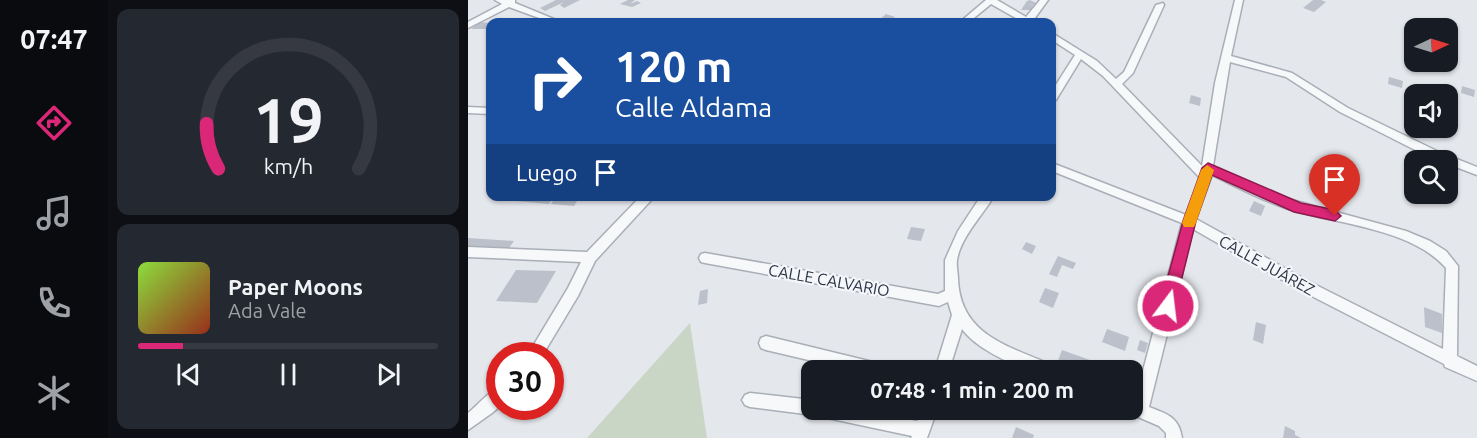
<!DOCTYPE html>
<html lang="es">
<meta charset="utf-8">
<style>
body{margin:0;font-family:Ubuntu,sans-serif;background:#242831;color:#f1f3f6;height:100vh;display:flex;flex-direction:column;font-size:22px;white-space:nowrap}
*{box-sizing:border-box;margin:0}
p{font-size:20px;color:#9ea1a6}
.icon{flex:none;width:33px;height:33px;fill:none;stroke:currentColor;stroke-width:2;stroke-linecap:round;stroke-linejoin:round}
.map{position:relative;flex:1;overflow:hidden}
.details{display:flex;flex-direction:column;gap:9px;padding:9px;background:#0d0f14;width:360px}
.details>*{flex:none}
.banner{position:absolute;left:18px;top:18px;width:570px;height:183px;border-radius:12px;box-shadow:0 2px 4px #0004;background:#1a4fa0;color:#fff;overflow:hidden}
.needle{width:39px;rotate:86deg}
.buttons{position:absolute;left:936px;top:18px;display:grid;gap:12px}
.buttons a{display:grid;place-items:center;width:54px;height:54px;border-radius:12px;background:#171b24;box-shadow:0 2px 4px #0004;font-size:30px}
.speed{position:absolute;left:18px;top:342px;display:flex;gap:12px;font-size:30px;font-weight:700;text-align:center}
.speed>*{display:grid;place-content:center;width:78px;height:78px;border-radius:50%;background:#171b24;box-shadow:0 2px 4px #0004;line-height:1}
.speed .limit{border:9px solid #d22;background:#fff;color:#111}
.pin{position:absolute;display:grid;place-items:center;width:51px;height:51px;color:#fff;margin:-62px -26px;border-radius:50% 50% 50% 0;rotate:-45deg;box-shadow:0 0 6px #0007}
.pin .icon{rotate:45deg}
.me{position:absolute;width:66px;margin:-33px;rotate:15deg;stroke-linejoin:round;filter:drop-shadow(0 0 4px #0008)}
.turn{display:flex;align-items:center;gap:21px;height:126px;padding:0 30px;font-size:27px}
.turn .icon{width:78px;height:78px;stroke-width:2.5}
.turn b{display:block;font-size:42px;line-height:51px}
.then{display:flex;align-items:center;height:57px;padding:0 30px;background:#0003;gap:12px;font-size:22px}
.details .widget{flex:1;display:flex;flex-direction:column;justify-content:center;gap:9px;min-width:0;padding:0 21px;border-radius:12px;background:#242831}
.details .dial{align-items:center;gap:0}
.dial svg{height:156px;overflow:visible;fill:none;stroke:#363941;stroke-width:7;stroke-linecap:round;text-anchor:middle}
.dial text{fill:#f1f3f6;stroke:none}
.song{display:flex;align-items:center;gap:18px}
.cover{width:72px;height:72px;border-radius:9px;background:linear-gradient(135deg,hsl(90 70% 55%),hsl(10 70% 35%))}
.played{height:6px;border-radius:3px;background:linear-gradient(90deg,#db2777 15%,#363941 15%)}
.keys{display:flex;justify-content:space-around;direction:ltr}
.trip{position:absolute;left:333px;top:360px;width:342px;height:60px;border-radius:12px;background:#171b24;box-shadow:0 2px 4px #0004;font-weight:700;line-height:60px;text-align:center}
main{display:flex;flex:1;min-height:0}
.dock{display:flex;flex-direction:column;width:108px;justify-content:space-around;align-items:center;background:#090b0e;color:#9ea1a6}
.dock .icon{width:42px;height:42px}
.dock .on{color:#db2777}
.dock b{font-size:27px;color:#f1f3f6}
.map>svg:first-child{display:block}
.green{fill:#c9d6c5}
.building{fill:#bbc0ca}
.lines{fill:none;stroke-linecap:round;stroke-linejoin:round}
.minor-casing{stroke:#a9aeb7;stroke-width:3}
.minor{fill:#f7f8fa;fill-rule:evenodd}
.route{fill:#db2777;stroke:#8e194d;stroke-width:1.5}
.slow{fill:#f59e0b}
.labels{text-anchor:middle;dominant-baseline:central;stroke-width:4.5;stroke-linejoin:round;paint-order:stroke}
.street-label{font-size:16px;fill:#2b3445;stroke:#f4f6f9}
</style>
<main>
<nav class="dock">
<b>07:47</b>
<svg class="icon on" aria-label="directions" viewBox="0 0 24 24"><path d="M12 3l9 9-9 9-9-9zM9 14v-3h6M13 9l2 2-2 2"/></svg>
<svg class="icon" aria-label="music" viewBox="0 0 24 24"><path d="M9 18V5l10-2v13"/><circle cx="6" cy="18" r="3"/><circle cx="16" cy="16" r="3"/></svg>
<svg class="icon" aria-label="phone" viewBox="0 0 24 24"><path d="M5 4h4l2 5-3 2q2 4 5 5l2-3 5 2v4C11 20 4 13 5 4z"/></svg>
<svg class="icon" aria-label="climate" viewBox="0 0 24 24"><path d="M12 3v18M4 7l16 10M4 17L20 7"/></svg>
</nav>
<section class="details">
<div class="widget dial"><svg viewBox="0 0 100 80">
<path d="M14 69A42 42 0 1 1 86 69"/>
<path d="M14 69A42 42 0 0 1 8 46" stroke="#db2777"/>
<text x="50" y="56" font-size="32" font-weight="700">19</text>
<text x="50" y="72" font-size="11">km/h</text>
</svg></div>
<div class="widget">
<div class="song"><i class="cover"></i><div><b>Paper Moons</b><p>Ada Vale</p></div></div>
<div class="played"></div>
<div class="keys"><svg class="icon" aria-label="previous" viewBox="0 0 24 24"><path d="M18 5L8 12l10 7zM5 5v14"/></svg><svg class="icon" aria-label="pause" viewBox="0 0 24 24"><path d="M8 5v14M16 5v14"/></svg><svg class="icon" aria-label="next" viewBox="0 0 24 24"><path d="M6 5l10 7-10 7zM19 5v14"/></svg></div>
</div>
</section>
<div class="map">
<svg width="1009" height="438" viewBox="0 0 1009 438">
<rect width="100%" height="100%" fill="#e4e7ec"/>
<!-- green -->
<polygon class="green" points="222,323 239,438 119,438"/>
<!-- building -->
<g class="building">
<polygon points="88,0 112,0 96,8 92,5 96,2 77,11 72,8"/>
<polygon points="160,0 167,0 162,4 169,1 173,3 164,7 152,4"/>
<polygon points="562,0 570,4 568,6 561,4 568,7 566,10 553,10 559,1"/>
<polygon points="845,0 853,0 858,2 846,12 835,8"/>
<polygon points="418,14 427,17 421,22 410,21"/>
<polygon points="11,22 22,23 22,29 3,29"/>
<polygon points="921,77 935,81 934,88 920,84"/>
<polygon points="994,86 1007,90 1006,97 993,93"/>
<polygon points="723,95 733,98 732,106 721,103"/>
<polygon points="51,196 86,196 81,204 48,201"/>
<polygon points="88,196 112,196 106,206 83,204"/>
<polygon points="786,201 797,206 793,216 781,211"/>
<polygon points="443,227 457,229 453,241 439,239"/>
<polygon points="0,238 46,241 39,251 0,248"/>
<polygon points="558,242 568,246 564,254 554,249"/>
<polygon points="590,256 608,263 605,269 594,265 589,277 581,274"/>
<polygon points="48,270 88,271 69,303 28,301"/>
<polygon points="577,288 591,293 585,308 571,302"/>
<polygon points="240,289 239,303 230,305 232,291"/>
<polygon points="956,307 974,314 974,333 957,327"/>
<polygon points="788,322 798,325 795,344 785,340"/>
<polygon points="639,329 661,337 657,351 634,342"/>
<polygon points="672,340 680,343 677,353 669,350"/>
<polygon points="594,350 639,366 638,370 599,370 588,366"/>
<polygon points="817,426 827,431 827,435 833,438 815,438"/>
<polygon points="548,427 566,435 565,438 544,438"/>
</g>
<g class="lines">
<defs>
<g id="minor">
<polygon points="27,0 47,0 47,3 93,22 82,22 41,7 0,28 0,22 34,4"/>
<polygon points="518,0 529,0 558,17 572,0 580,0 564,22 555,22 523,4 501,22 492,22"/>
<path d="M767,0h8l-12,56 61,17 56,35 91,44 38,15v8l-29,-11v-4h-10l-7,-2 -91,-46 -54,-35 -56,-15 -17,104 68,31 125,34 24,10 16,10 12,15 -1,90 20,10v15l-32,-14 -1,-3 -146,-75 -105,-60 -44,178c18,7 30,10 33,31h-16v-5l-7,-7 -30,-13 -2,-3h5v-9h3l47,-178 -130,-52v-8l134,52 14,-37 -97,-102 -22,-17 -25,41 -4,1v-10l23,-36 -23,-15v-7l45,28 19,18 8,-7 32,-67 7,-2 1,2 -31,68 -11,11 80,82 13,-83zM744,175c25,12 49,25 76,34 48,15 123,19 158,59l-3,81 -135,-68 -112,-62z"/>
<polygon points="0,107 22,108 22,114 0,113"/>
<polygon points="173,196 187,196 127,261 110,296 74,356 59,356 100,288 113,262 0,257 0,247 119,252"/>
<path d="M513,196h13c-12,20 -33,41 -37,64 -1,6 1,13 1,19 2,56 50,67 94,86l2,5c-7,0 -17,2 -24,0 -21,-6 -55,-23 -68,-41l-13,41h-14l17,-55 -4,-13 -9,4 -234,-43 -4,-1 -2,-4 2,-4 4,-1 233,41 7,-3v-31l13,-29z"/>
<polygon points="298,336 409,363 414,365 416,370 383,370 298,350 293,348 291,343 293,338"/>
<path d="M32,387v19l-8,7 -24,17v-17c10,-8 21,-22 32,-26z"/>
<polygon points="282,393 344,400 344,410 387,410 449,421 454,410 469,410 459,438 443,438 444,436 345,415 282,407 277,405 274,400 277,395"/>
</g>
</defs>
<!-- minor casing -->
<use href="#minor" class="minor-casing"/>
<!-- minor -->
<use href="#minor" class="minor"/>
</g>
<!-- route -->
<polygon class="route" points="740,163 833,203 867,210 873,216 867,221 826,212 744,175 728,221 707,306 705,310 700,312 694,310 692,306 715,221 734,168"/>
<!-- slow -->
<polygon class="slow" points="739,165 746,170 728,223 726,227 716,227 714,223 733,170"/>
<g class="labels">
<!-- street labels -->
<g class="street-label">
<text transform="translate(799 265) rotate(29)">CALLE JUÁREZ</text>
<text transform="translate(361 280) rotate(10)">CALLE CALVARIO</text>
</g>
</g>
</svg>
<div class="buttons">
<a><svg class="needle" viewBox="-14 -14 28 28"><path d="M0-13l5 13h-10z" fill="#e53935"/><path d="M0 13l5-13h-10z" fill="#9ea1a6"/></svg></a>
<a><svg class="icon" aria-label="sound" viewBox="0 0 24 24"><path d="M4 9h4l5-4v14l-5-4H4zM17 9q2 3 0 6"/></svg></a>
<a><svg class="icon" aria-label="search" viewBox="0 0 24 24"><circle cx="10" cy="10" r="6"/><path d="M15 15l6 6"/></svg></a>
</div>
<div class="speed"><div class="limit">30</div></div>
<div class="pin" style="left:867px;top:216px;background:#d93025"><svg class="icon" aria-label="arrive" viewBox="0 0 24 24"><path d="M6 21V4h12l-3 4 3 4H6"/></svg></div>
<svg class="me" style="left:700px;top:306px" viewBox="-20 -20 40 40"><circle r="17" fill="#db2777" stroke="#fff" stroke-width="3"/><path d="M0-11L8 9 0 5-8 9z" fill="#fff"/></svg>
<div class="trip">07:48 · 1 min · 200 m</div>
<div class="banner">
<div class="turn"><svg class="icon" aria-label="right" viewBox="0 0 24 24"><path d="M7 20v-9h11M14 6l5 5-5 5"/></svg><div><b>120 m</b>Calle Aldama</div></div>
<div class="then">Luego<svg class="icon" aria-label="arrive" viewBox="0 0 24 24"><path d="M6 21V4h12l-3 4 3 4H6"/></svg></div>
</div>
</div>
</main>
